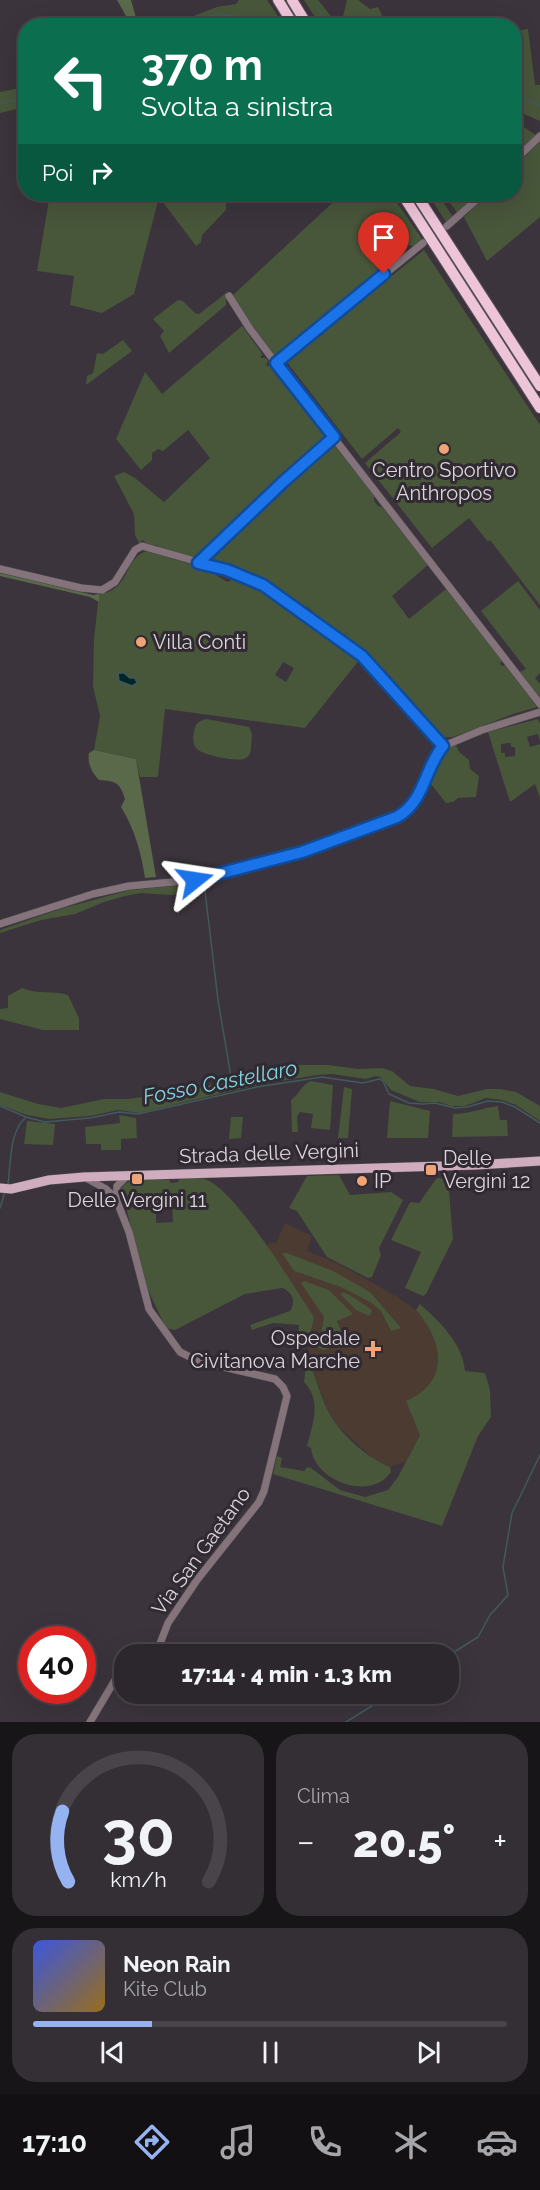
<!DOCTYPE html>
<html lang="it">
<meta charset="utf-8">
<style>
body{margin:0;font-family:Raleway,sans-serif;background:#342f35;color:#f1f3f6;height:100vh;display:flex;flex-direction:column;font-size:22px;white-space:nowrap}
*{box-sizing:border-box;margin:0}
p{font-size:20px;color:#a6a5aa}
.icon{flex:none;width:33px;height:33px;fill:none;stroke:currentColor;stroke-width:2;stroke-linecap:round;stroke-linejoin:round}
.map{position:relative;height:1722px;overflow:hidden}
.drawer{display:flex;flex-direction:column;gap:12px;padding:12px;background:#181519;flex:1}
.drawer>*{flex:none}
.top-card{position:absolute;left:18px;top:18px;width:504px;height:183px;border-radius:24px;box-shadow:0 6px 24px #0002,0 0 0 2px #484449;background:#0b6e4f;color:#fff;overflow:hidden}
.speed{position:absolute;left:18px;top:1626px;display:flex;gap:12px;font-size:30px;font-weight:700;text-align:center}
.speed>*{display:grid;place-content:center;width:78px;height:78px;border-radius:50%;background:#2c272d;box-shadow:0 6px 24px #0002,0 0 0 2px #484449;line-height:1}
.speed .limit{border:9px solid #d22;background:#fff;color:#111}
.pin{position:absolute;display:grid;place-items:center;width:51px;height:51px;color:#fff;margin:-62px -26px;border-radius:50% 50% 50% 0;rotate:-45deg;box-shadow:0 0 6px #0007}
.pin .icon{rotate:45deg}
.me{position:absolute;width:66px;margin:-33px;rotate:75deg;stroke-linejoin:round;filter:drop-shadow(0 0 4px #0008)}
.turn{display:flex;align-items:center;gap:21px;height:126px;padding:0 24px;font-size:27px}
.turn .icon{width:78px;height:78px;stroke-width:2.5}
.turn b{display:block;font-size:42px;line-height:51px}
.then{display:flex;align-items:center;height:57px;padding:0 24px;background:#0003;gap:12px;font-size:22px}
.big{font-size:45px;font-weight:800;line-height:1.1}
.drawer .tile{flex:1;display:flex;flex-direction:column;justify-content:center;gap:9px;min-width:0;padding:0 21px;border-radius:24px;background:#342f35}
.drawer .dial{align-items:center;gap:0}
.dial svg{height:156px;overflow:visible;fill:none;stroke:#484449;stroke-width:7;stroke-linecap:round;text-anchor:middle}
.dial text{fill:#f1f3f6;stroke:none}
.song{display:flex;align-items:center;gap:18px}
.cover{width:72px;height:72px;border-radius:9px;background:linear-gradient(135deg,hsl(230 70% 55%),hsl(40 70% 35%))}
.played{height:6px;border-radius:3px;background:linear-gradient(90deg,#95b2f1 25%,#484449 25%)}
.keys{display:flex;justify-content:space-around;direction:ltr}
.heat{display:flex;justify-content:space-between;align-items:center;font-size:33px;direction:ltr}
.drawer .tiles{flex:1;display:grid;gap:12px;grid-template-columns:1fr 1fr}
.tile:last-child{grid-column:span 2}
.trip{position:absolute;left:114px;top:1644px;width:345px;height:60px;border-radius:24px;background:#2c272d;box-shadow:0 6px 24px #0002,0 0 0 2px #484449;font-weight:800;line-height:60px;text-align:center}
.tabs{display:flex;height:96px;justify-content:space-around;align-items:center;background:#121012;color:#a6a5aa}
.tabs .icon{width:42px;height:42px}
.tabs .current{color:#95b2f1}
.tabs b{font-size:27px;color:#f1f3f6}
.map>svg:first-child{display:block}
.medical{fill:#4c3b31}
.green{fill:#48563a;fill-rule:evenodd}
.forest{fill:#596949}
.water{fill:#002529;stroke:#415a5e;stroke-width:1.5}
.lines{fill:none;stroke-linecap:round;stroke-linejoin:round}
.stream{stroke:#415a5e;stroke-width:1.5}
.minor-casing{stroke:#575158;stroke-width:8}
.major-casing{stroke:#575158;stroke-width:10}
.highway-casing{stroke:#575158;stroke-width:12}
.minor{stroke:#84737b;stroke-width:7}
.major{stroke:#cfadbe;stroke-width:9}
.highway{stroke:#edc4d8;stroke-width:10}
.route-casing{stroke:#114b97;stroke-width:15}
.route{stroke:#1a73e8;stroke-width:10}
.poi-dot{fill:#efa377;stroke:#312a32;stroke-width:2}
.labels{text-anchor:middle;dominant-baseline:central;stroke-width:6;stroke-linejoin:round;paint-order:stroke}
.poi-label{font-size:20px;fill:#d9d5da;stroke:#312a32;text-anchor:start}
.street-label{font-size:20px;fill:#d9d5da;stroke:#312a32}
.water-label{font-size:21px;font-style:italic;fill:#82d5e0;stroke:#312a32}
</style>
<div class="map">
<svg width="540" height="1722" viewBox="0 0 540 1722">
<rect width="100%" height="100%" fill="#3b343c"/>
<!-- medical -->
<polygon class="medical" points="285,1223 312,1236 307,1251 337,1263 396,1296 416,1310 425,1321 432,1333 439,1354 438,1364 435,1375 428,1386 417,1396 420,1435 406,1461 390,1467 376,1461 338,1426 328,1411 307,1354 314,1317 266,1247 270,1243 276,1243"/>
<!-- green -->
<g class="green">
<polygon points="239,0 267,0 284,25 170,25 217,7 236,4"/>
<polygon points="304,0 318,0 338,25 320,25"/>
<polygon points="347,0 358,0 370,9 378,7 382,15 375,23 375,25 341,25"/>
<polygon points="528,29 535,85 540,85 540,121 515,110 515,31"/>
<polygon points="25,87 25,107 0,113 0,92"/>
<polygon points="514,121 536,135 515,158 514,158"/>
<polygon points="540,141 540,217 487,261 464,217 488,194 514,194 515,167"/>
<polygon points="50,194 226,194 226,210 202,235 201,242 196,246 159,197 134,294 102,313 70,305 74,276 37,271"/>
<polygon points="342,194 391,194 422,239 413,246 405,245 399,257 365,285 361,284 360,289 276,357 248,320 233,295"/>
<polygon points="428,194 438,194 453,217 446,222"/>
<polygon points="444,194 479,194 458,214"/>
<polygon points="424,250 540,425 540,605 490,540 488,542 469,518 432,548 365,463 401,432 398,428 362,459 286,361"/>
<polygon points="226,293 226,305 169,353 160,336 164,331 153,319 178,300 183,301 195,313 199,314"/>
<polygon points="242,326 263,355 261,355 261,358 266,358 268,361 266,365 272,367 329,437 197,560 159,548 159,546 144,544 145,542 143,540 139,543 135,535 134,514 114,476 124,472 135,478 164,502 210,458 188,430 163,451 158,449 152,453 152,460 141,470 116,439 145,372 162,394"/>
<polygon points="123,340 132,351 86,385 87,376 93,373 97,353 103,354"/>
<polygon points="332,442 374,496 374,501 378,506 382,507 428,565 392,596 409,619 446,589 502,661 500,664 502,666 505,665 537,707 513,714 453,737 442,737 366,654 343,637 349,631 342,637 311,616 313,612 308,607 303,611 262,582 231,567 203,561 239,527 243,528 243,523 283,486 286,488 289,484 287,482"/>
<path d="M146,551l59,17 22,14 10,-4 28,13 95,68 -55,69 -140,-19 -7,68h-18l-4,-18 -42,-9 6,-34 -7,-30 1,-47 5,-45c31,-3 24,-34 47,-43zM283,662l11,6 -8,14 -11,-7z"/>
<polygon points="518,581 540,610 540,673 535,678 540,684 540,698 520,672 526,669 481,611"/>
<path d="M207,719l42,8c4,7 3,11 2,18 0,5 0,10 -5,13 -6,5 -44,-3 -49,-9 -5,-5 -4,-12 -3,-18 1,-8 6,-11 13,-12z"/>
<path d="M538,719l2,4v18l-2,-7 -11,3 3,10 10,-3v54l-5,-14 -25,18 -22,-70zM511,743v4h4v9l-10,1v-4h-4v-9z"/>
<path d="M456,745l3,7 10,8 1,9 9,7 -3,21 -18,1 -5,4 -7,1 -15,-19 -3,-1c6,-14 11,-34 28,-38z"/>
<polygon points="205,883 206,888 199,893 187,892 172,895 141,893 125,896 104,902 75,914 41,920 0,933 0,930 60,909 130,890"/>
<path d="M22,988c15,7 31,2 46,7l11,23v12h-36l-43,-11v-10l8,-1v-12z"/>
<polygon points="291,1065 328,1065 358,1069 382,1068 392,1071 410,1086 434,1089 458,1096 487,1089 500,1089 516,1092 540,1106 540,1121 516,1105 502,1100 486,1098 465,1106 451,1106 439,1102 420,1102 391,1090 380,1077 376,1076 366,1079 332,1074 317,1075 257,1085 139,1113 118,1110 90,1116 49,1119 27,1115 0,1105 0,1092 38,1104 61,1108 104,1099 128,1099 180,1092 234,1080 280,1073"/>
<path d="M311,1081l22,4 -3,45 -19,-2 2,-14 -13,-2 -3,5 1,15h-6l-1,-32c8,-5 10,-15 20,-19z"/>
<polygon points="344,1087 352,1089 348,1138 338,1138"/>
<polygon points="390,1101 430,1111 428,1138 387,1138"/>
<path d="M498,1106l2,14h7l1,16 -56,1 1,-23c16,0 29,-6 45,-8z"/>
<polygon points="119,1115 136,1118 137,1138 121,1139 121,1150 101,1150 101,1144 86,1144 85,1127 120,1123"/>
<polygon points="231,1117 243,1117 241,1138 229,1139"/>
<polygon points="27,1121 55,1124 53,1145 24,1144"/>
<polygon points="339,1175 350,1195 391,1192 403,1200 379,1248 381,1255 372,1277 368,1278 327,1257 297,1211 289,1208 307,1176"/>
<path d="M180,1178c8,0 20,-1 27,2 30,12 87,107 107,137l-5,25 -11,-2 1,-15 -26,-2 -21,7 -2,-5 40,-14c6,-9 3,-19 -8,-23l-37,6 -70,36 -9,-2 -18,-38 -27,-101c9,-15 32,-9 48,-9l2,3 7,-1zM172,1206l1,16 -17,1v-11h6v-5z"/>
<polygon points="437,1178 448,1179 453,1239 426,1294 423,1296 405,1288 421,1252 391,1240 409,1204 411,1202 419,1203"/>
<polygon points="282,1253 287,1253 333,1271 370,1292 401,1328 391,1331 381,1311 370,1302 341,1287 294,1271"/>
<polygon points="304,1281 329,1290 353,1314 337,1321 345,1342 324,1350 318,1348 324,1317 301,1283"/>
<polygon points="342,1292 350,1295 372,1310 370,1316 356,1310 341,1295"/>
<path d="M420,1304c20,18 43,40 45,67l20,2 5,17 1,27 -13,19 -36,90 -169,-52 4,-18 5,2 -2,9 24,4 3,-4 4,1 29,22 25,7 23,-7 10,-13 22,-42 -14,-34c44,-19 38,-59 10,-91z"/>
<path d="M307,1354c7,19 13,40 21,57 12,23 38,46 62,56l1,5c-20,30 -77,9 -80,-24l-4,-2c6,-23 15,-45 -3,-64z"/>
</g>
<!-- forest -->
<g class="forest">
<polygon points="117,0 131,0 138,25 131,25"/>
<polygon points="0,573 93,595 99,594 99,602 90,597 0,576"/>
<path d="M94,750l42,9 20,118 -11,1c-4,-26 -10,-48 -24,-71l4,-8c-5,-17 -10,-18 -26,-19 -7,-8 -12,-16 -10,-27z"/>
</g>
<!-- water -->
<polygon class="water" points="118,673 124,673 130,678 135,678 137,683 132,686 119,681"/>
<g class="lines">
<!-- stream -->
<g class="stream">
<polyline points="317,7 330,26"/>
<path d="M177,26c43,-17 52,-13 94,0"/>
<polyline points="208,26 212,15"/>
<polyline points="514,95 540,105"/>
<polyline points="0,103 26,99"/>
<polyline points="205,891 218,1000 231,1077"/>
<polyline points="0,1106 26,1117 45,1122 90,1118 119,1112 138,1114 257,1087 322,1077 363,1083 379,1079 383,1081 389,1094 409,1103 423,1104 435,1103 455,1108 467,1107 488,1101 502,1102 515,1107 540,1123"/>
<path d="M8,1184c3,-20 1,-51 17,-66"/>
<polyline points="0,1208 5,1192"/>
<polyline points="448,1656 478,1637 490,1615 508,1595 503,1567 512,1513 540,1455"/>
<polyline points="346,1722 391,1694"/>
</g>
<defs>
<g id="minor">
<polyline points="514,161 540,136"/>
<polyline points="447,226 483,194"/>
<polyline points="229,296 250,329 272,358 540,704"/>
<polyline points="276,363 423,243"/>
<polyline points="198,563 283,482 334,437"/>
<polyline points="0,569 81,588 102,590 115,582 135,550 142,546 227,570 263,585 366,660 443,746"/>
<polyline points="0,924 93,894 129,886 195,880 302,852 389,820 403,813 414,802 423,788 438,754 446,745 482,730 540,712"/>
<polyline points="86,1178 106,1189 116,1199 129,1232 149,1309 180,1352 198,1361 275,1379 283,1387 287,1396 264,1491 259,1502 197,1580 168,1623 156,1654"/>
<polyline points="116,1199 117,1186 127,1176"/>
<polyline points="90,1722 124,1665"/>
</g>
<polyline id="major" points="0,1188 11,1189 49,1180 84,1177 476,1165 540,1161"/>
<g id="highway">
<polyline points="278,0 294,26"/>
<polyline points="292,0 308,26"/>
<polyline points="402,194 540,408"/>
<polyline points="416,194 540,386"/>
</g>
</defs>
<!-- minor casing -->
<use href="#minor" class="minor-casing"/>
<!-- major casing -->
<use href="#major" class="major-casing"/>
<!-- highway casing -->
<use href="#highway" class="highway-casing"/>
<!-- minor -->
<use href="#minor" class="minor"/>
<!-- major -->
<use href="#major" class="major"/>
<!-- highway -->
<use href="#highway" class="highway"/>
</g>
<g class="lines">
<defs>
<path id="route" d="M195,880l107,-28 95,-35c28,-16 27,-48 46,-71l-81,-90 -99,-71 -36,-15 -29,-7 85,-81 51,-45 -58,-74 108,-89"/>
</defs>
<!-- route casing -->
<use href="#route" class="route-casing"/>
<!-- route -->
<use href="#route" class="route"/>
</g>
<!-- markers -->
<g class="poi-dot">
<circle cx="444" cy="449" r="6"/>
<circle cx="141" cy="642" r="6"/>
<rect x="425" y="1164" width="12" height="12" rx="3"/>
<rect x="131" y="1173" width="12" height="12" rx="3"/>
<circle cx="362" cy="1181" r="6"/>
<path d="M370 1340h6v6h6v6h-6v6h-6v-6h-6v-6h6z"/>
</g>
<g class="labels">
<!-- poi labels -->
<g class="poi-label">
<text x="444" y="470" text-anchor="middle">Centro Sportivo<tspan x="444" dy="23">Anthropos</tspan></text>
<text x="153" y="642">Villa Conti</text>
<text x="443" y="1158">Delle<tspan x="443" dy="23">Vergini 12</tspan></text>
<text x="374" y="1181">IP</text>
<text x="137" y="1200" text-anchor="middle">Delle Vergini 11</text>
<text x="360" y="1338" text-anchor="end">Ospedale<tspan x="360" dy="23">Civitanova Marche</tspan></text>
</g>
<!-- street labels -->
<g class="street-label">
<text transform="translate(269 1153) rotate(-2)">Strada delle Vergini</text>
<text transform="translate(201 1551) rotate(-54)">Via San Gaetano</text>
</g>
<!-- water labels -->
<g class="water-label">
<text transform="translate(220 1082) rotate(-11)">Fosso Castellaro</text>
</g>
</g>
</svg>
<div class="speed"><div class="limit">40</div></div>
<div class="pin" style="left:384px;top:274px;background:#d93025"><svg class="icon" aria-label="arrive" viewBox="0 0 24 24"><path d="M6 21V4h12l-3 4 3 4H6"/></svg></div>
<svg class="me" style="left:195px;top:880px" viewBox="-20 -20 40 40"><path d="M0-17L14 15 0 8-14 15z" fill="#1a73e8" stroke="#fff" stroke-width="4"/></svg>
<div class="trip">17:14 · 4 min · 1.3 km</div>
<div class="top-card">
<div class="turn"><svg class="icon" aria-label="left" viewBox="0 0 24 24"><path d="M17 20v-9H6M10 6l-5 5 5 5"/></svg><div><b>370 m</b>Svolta a sinistra</div></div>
<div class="then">Poi<svg class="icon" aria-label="right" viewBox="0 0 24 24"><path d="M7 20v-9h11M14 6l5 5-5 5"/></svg></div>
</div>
</div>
<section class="drawer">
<div class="tiles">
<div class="tile dial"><svg viewBox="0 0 100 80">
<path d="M14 69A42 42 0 1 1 86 69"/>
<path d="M14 69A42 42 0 0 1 11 33" stroke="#95b2f1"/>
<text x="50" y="56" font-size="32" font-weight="700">30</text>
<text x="50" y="72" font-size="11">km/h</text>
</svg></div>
<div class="tile"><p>Clima</p>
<div class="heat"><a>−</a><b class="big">20.5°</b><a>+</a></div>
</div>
<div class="tile">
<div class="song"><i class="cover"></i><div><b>Neon Rain</b><p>Kite Club</p></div></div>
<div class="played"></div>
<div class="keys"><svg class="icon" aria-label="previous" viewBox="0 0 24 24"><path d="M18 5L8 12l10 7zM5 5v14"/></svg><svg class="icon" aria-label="pause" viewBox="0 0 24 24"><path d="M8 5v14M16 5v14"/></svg><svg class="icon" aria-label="next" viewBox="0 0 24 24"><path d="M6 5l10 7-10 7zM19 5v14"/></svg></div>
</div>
</div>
</section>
<nav class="tabs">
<b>17:10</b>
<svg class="icon current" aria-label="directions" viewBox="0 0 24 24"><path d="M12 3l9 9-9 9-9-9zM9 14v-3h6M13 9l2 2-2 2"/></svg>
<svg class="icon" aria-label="music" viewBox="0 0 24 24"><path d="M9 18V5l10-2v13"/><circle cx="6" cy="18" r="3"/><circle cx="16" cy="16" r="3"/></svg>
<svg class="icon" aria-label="phone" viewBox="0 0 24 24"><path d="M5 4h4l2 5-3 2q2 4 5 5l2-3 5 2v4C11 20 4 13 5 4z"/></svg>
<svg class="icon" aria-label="climate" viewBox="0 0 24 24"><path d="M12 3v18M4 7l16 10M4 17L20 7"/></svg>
<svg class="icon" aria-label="car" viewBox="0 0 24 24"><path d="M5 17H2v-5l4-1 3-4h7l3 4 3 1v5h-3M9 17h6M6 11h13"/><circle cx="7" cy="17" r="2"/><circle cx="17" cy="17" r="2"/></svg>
</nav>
